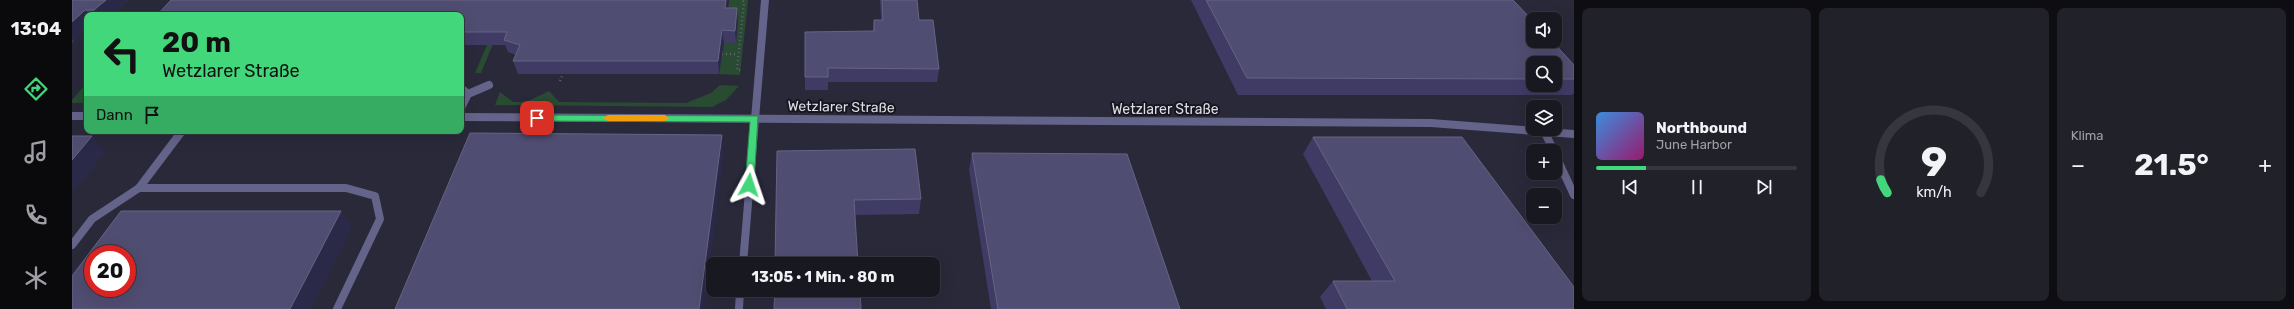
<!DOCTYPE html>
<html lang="de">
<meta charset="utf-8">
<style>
body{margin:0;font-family:Rubik,sans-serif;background:#212129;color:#f1f3f6;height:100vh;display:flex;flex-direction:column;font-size:15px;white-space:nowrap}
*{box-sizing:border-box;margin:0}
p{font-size:13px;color:#9fa0a5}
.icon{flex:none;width:22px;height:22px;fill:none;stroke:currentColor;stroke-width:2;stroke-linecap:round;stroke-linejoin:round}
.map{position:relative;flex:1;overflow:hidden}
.drawer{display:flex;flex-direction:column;gap:8px;padding:8px;background:#0d0d12;width:720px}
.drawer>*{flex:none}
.hud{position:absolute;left:12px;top:12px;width:380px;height:122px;border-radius:8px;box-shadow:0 4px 16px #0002,0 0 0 1px #36373e;background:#43d77b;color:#111;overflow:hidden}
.fabs{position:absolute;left:1454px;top:12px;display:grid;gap:8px}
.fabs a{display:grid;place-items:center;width:36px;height:36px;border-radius:8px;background:#181820;box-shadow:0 4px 16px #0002,0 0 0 1px #36373e;font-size:20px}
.speed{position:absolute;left:12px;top:245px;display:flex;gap:8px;font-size:20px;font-weight:700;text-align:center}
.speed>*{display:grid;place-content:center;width:52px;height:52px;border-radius:50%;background:#181820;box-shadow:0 4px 16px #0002,0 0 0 1px #36373e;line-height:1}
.speed .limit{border:6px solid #d22;background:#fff;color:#111}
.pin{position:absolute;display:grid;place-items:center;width:34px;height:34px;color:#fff;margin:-17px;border-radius:8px;box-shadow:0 2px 6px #0006}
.me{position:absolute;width:44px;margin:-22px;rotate:5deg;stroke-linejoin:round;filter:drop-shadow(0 0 3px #0008)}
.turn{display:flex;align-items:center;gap:14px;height:84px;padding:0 12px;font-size:18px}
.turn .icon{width:52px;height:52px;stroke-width:2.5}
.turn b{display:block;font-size:28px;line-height:34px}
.then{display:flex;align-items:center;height:38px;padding:0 12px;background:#0003;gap:8px;font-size:15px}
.big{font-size:30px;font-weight:700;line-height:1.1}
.drawer .card{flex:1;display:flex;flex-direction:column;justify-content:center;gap:6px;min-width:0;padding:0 14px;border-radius:8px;background:#212129}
.drawer .dial{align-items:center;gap:0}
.dial svg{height:104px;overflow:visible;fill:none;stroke:#36373e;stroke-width:7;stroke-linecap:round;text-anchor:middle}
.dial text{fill:#f1f3f6;stroke:none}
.song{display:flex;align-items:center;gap:12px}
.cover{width:48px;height:48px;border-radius:6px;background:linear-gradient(135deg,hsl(210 70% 55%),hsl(320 70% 35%))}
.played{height:4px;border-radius:2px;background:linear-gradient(90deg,#43d77b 25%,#36373e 25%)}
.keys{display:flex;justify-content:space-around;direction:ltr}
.heat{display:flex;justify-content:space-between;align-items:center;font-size:22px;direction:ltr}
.drawer .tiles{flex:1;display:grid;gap:8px;grid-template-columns:repeat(3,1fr)}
.trip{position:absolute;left:634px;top:257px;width:234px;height:40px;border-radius:8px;background:#181820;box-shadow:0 4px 16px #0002,0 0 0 1px #36373e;font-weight:700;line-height:40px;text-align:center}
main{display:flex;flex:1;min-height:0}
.tab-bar{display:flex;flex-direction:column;width:72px;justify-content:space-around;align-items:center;background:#0a0a0d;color:#9fa0a5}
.tab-bar .icon{width:28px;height:28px}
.tab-bar .current{color:#43d77b}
.tab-bar b{font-size:18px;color:#f1f3f6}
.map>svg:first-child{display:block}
.built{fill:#2a293a;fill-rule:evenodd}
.green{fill:#284b32}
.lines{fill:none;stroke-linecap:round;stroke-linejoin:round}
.path{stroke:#60616a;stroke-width:2.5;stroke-dasharray:1 3;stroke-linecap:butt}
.service{stroke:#64638a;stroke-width:8}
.minor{stroke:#64638a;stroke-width:8}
.wall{fill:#3f3b65;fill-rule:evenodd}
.shaded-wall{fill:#2b2948}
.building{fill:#504d72;stroke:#666484;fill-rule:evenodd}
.route{fill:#43d77b;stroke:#2c8c50}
.slow{fill:#f59e0b}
.labels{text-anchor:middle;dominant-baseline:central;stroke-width:4;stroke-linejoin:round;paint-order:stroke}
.street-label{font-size:14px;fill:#dddee5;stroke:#171621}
</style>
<main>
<nav class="tab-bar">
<b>13:04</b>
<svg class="icon current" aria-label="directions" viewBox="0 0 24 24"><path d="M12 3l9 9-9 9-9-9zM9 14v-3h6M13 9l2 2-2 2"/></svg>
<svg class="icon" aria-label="music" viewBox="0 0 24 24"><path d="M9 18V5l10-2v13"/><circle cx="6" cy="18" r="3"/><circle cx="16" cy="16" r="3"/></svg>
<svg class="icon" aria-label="phone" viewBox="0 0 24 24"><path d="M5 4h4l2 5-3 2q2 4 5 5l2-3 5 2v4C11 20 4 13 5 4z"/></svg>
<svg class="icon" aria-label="climate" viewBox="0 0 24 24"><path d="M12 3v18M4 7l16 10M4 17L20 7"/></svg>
</nav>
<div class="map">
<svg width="1502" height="309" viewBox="0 0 1502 309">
<rect width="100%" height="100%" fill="#20202b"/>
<!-- built -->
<path class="built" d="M0,0h1502v309h-1502zM15,15h374v116h-374zM1461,19h22v22h-22zM1461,63h22v22h-22zM1461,107h22v22h-22zM1461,151h22v22h-22zM1461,195h22v22h-22zM21,254h34v34h-34zM641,264h220v26h-220z"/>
<!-- green -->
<g class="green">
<polygon points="434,0 439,0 409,73 403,73"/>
<polygon points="657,0 676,0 668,75 647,74"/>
<polygon points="13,85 15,85 15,103 0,103 0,100"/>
<polygon points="648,85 667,86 654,100 640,107 423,105 428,92 441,102 454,102 477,91 487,102 614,103 639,93"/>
</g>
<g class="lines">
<!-- path -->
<g class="path">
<polyline points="650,54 666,54"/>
<polyline points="668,70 665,70 672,2 670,0"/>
<polyline points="488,81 491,74"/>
</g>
<!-- service -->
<g class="service">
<polyline points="389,88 396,94"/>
<polyline points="389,108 396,94 417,85"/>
<polyline points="67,188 274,188 303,196 308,219 265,309"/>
<polyline points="0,245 20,219 67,188 110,131"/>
<polyline points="671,264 683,119"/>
<polyline points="667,309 668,290"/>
</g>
<!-- minor -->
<g class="minor">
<polyline points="0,116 15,116"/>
<polyline points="389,117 1359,123 1502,134"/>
<polyline points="683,119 693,0"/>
<polyline points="1473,133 1482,151"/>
<polyline points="1483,154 1502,195"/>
</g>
</g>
<!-- wall -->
<g class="wall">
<polygon points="0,0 56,0 40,15 15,15 2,42 0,42"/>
<polygon points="808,0 845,0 847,20 867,69 865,82 756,82 756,90 733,90 733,77 801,31 802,20 809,20"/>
<path d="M1119,0h322l61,65v28l-2,2h-334zM1461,63h22v22h-22z"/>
<polygon points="656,8 666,21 664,43 652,43 647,74 446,74 441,61 444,55 436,52 433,45 389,45 389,15"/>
<polygon points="1241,137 1502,309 1254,309 1248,297 1261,281 1300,281 1231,154"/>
<polygon points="705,151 849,199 847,214 783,215"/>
<polygon points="900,153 1108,309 919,309 897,170"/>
</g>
<!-- shaded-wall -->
<g class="shaded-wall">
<polygon points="34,0 56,0 40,15 26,15 22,10"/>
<polygon points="654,0 657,0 655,20 653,8"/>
<polygon points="665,8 666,21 664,43 663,31"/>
<polygon points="13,10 17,15 15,15 15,30 2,42 0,39 0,22"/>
<polygon points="650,30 652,43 647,74 646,61"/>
<polygon points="650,135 652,152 632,309 627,309"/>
<polygon points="20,136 34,152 0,193 0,160"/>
<polygon points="269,211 280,228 239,309 218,309"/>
</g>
<!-- building -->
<g class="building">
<polygon points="0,0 34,0 22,10 13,10 0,22"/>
<polygon points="99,0 654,0 653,8 665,8 663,31 650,30 646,61 441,61 448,45 432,40 435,32 389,32 389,15 85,15"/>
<polygon points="810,0 845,0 847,20 861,20 867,69 756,68 756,77 733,77 733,32 802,31 802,20 811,20"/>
<polygon points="1134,0 1441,0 1461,21 1461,41 1480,41 1502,65 1502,79 1483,79 1483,63 1461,63 1461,79 1175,78"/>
<polygon points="398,133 650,135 627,309 323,309"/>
<polygon points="0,136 20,136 0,160"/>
<polygon points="1241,137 1390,137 1502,287 1502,309 1275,309 1261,281 1323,281"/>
<polygon points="843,149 849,199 782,200 786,264 703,264 705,151"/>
<polygon points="900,153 1055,154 1108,309 926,309"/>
<path d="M49,211h220l-51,98h-218v-33zM21,254h34v34h-34z"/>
<polygon points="703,290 788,290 789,309 702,309"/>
</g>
<!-- route -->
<polygon class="route" points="462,115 686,116 682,185 677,189 673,185 678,122 465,121 462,120"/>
<!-- slow -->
<polygon class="slow" points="536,115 593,115 597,118 593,121 536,121 531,118"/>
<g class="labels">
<!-- street labels -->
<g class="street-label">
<text transform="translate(769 107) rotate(1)">Wetzlarer Straße</text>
<text x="1093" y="109">Wetzlarer Straße</text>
</g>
</g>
</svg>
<div class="fabs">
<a><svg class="icon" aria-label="sound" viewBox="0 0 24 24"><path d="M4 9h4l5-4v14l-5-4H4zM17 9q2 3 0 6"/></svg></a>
<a><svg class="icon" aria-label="search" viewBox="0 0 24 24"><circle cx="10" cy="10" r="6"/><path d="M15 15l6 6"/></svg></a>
<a><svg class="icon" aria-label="layers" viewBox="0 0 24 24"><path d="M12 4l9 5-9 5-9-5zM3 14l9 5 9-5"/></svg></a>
<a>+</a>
<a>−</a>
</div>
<div class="speed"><div class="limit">20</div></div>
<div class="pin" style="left:465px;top:118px;background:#d93025"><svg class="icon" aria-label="arrive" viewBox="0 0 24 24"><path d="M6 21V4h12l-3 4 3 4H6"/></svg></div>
<svg class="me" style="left:677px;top:185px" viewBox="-20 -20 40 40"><path d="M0-17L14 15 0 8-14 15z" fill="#43d77b" stroke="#fff" stroke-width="4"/></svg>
<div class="trip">13:05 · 1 Min. · 80 m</div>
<div class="hud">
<div class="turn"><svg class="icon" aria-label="left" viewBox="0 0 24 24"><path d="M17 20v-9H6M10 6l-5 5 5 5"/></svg><div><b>20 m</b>Wetzlarer Straße</div></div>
<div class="then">Dann<svg class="icon" aria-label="arrive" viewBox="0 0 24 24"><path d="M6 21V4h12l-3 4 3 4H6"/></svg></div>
</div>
</div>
<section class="drawer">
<div class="tiles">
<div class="card">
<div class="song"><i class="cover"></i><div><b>Northbound</b><p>June Harbor</p></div></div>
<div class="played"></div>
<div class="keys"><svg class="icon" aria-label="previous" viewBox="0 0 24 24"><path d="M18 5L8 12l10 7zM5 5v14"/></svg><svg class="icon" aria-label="pause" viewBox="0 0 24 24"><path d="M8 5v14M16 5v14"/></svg><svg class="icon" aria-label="next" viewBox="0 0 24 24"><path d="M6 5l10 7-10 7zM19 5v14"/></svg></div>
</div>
<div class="card dial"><svg viewBox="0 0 100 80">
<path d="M14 69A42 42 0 1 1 86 69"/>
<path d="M14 69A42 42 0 0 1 9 59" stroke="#43d77b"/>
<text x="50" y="56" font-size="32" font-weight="700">9</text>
<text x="50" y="72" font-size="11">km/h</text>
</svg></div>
<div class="card"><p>Klima</p>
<div class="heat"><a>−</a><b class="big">21.5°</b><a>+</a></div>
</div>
</div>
</section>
</main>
